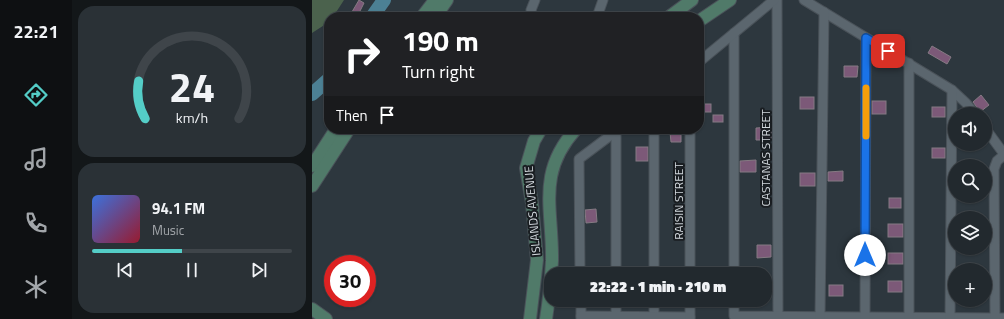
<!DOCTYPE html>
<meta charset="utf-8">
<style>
body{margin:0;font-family:"Titillium Web",sans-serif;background:#2a3136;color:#f1f3f6;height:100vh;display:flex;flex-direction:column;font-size:15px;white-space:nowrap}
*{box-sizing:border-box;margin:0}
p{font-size:13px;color:#a2a6aa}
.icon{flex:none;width:22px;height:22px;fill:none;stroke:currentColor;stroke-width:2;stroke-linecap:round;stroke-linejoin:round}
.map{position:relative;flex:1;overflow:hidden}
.details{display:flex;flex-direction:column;gap:6px;padding:6px;background:#131719;width:240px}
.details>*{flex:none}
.top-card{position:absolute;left:12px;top:12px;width:380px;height:122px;border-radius:16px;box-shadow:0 1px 3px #0004,0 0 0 1px #3f454a;background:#202124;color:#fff;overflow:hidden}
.tools{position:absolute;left:636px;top:107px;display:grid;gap:8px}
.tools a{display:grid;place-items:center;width:44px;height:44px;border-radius:50%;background:#22292e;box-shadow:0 1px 3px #0004,0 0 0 1px #3f454a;font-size:20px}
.speed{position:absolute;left:12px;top:255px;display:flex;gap:8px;font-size:20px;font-weight:700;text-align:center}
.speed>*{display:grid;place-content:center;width:52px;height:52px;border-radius:50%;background:#22292e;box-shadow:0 1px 3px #0004,0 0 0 1px #3f454a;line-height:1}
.speed .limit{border:6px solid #d22;background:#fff;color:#111}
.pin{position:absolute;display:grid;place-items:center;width:34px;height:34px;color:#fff;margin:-17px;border-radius:8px;box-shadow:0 2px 6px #0006}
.me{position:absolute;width:44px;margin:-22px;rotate:0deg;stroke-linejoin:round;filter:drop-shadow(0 0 3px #0008)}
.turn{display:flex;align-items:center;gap:14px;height:84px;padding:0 12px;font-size:18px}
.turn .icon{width:52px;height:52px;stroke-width:2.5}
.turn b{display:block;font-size:28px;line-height:34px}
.then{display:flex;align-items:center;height:38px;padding:0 12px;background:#0003;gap:8px;font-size:15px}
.details .card{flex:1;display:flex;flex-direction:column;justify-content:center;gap:6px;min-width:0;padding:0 14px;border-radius:16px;background:#2a3136}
.details .dial{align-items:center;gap:0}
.dial svg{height:104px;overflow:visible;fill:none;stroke:#3f454a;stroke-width:7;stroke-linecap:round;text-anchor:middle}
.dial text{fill:#f1f3f6;stroke:none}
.song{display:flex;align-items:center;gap:12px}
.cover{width:48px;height:48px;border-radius:6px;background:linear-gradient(135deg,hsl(220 70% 55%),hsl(350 70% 35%))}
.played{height:4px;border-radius:2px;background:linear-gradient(90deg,#54cdc7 45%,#3f454a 45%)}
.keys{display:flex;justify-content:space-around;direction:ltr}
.trip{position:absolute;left:232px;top:267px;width:228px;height:40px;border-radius:16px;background:#22292e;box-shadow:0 1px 3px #0004,0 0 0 1px #3f454a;font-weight:800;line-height:40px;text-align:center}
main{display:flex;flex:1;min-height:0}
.tabs{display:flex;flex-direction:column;width:72px;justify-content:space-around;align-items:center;background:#0e1012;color:#a2a6aa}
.tabs .icon{width:28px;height:28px}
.tabs .active{color:#54cdc7}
.tabs b{font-size:18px;color:#f1f3f6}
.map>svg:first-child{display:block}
.green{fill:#4b624d}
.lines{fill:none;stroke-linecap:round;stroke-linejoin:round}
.river{stroke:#4c8094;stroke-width:14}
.building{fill:#7c5978;stroke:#857a83}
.street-casing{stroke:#4a5259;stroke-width:11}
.secondary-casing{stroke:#4a5259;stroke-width:14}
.street{stroke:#5b666e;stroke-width:9}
.secondary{stroke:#507a69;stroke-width:12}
.route-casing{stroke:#114b97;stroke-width:10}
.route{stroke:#1a73e8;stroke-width:7}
.slow{stroke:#f59e0b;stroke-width:7}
.labels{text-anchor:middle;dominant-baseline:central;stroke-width:4;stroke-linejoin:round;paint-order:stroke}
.street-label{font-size:12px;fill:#d3d9de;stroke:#191d21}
</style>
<main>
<nav class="tabs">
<b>22:21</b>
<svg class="icon active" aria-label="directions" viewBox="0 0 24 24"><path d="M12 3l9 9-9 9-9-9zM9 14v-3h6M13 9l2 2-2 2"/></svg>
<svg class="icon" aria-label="music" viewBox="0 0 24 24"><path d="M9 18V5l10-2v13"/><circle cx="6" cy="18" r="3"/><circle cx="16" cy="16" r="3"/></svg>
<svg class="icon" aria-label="phone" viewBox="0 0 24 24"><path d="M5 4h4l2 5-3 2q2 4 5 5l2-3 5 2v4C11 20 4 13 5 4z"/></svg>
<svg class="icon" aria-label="climate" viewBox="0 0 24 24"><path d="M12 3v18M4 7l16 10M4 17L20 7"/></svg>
</nav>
<section class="details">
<div class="card dial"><svg viewBox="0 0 100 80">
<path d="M14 69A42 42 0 1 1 86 69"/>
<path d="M14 69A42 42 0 0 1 9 40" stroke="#54cdc7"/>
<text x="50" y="56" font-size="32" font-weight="700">24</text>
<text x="50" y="72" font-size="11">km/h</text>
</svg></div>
<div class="card">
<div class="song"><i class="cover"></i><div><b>94.1 FM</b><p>Music</p></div></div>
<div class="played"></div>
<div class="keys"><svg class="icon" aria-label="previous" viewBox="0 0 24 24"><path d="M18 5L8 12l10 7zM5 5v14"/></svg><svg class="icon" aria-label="pause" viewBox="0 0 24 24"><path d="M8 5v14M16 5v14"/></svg><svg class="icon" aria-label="next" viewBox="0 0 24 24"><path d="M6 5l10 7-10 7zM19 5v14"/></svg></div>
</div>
</section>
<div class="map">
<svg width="692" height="319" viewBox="0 0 692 319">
<rect width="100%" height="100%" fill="#2d373e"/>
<!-- green -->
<polygon class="green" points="0,0 32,0 21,17 17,17 17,22 0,33"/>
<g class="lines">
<!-- river -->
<g class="river">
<polyline points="60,17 72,0"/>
<polyline points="0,94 17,79"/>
</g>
</g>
<!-- building -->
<g class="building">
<polygon points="47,0 52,3 47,13 54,17 37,17"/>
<polygon points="620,46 639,57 635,64 616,53"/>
<polygon points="532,66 546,66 545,77 532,77"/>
<polygon points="669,95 677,105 668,112 661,102"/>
<rect x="488" y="97" width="14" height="12"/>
<rect x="560" y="101" width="14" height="13"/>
<rect x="387" y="104" width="12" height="8"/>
<rect x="620" y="107" width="13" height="10"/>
<rect x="401" y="115" width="10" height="7"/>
<polygon points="459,127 459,140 444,140 444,128"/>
<polygon points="358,132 369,132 369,142 359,142"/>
<rect x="324" y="147" width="12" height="14"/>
<rect x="620" y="148" width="13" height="10"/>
<polygon points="444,160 444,172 428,172 428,161"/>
<polygon points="531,171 531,181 516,181 516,172"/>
<rect x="488" y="173" width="15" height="13"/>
<rect x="577" y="198" width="12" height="10"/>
<polygon points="284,209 285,222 274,223 273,210"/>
<rect x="576" y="224" width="15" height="13"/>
<polygon points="445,245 459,245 459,257 445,258"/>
<rect x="576" y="253" width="15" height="11"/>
<rect x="348" y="267" width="12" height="7"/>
<rect x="576" y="281" width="14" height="11"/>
<rect x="517" y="285" width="14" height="11"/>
</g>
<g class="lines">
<defs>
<g id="street">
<polyline points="465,0 466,316"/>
<polyline points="492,0 640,90 654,103 663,114"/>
<polyline points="221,17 219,10 223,0"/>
<polyline points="285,17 291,0"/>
<polyline points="422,33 422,274"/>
<polyline points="387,62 462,0"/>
<polyline points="673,128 692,154"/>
<polyline points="342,129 342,274"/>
<polyline points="304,131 304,274"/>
<polyline points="268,274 267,159 307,129"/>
<polyline points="378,274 378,129"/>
<polyline points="269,300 269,319"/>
<polyline points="304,300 304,316"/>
<polyline points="342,300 342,317"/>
<polyline points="422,300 422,316 692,318"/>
<polyline points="269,316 378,317"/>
<polyline points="508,317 512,12"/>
<polyline points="553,317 554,38"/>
<polyline points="683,318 682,169 685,161 692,155"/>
<polyline points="378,319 378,300"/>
<polyline points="597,319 597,63"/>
<polyline points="638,319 640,90"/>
</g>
<g id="secondary">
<polyline points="110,17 123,0"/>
<polyline points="123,17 135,0"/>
<polyline points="357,17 380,0"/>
<polyline points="387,21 418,0"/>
<polyline points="0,166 24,129"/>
<polyline points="0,186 37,129"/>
<polyline points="0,309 14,319"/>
<polyline points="218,319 225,260 220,203 214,168 222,141 229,129"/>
<path d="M234,319c3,-19 5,-39 6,-58 1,-52 -16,-88 24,-132"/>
</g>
</defs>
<!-- street casing -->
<use href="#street" class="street-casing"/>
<!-- secondary casing -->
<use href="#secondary" class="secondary-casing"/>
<!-- street -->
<use href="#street" class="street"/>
<!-- secondary -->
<use href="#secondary" class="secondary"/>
</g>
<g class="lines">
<defs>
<polyline id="route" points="553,255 554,38 576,51"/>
</defs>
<!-- route casing -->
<use href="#route" class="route-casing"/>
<!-- route -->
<use href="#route" class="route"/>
<!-- slow -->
<polyline class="slow" points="554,136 554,88"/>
</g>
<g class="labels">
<!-- street labels -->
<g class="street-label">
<text transform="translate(453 158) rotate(-90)">CASTANAS STREET</text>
<text transform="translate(366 201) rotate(-90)">RAISIN STREET</text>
<text transform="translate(220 211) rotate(-95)">ISLANDS AVENUE</text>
</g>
</g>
</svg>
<div class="tools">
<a><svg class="icon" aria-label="sound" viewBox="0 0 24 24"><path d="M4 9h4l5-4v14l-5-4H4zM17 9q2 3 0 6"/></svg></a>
<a><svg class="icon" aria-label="search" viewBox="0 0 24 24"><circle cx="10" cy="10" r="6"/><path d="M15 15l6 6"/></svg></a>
<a><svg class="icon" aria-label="layers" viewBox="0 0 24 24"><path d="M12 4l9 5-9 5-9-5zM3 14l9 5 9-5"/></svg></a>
<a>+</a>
</div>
<div class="speed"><div class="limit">30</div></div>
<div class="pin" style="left:576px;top:51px;background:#d93025"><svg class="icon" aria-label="arrive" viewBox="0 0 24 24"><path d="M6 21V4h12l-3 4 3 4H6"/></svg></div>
<svg class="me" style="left:553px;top:255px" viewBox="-20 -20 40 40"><circle r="19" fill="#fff"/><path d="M0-13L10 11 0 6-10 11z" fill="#1a73e8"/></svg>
<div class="trip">22:22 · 1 min · 210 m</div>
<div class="top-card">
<div class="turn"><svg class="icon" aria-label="right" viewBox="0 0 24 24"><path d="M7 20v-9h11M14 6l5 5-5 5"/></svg><div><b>190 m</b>Turn right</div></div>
<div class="then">Then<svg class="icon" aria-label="arrive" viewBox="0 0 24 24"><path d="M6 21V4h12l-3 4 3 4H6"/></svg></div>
</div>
</div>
</main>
